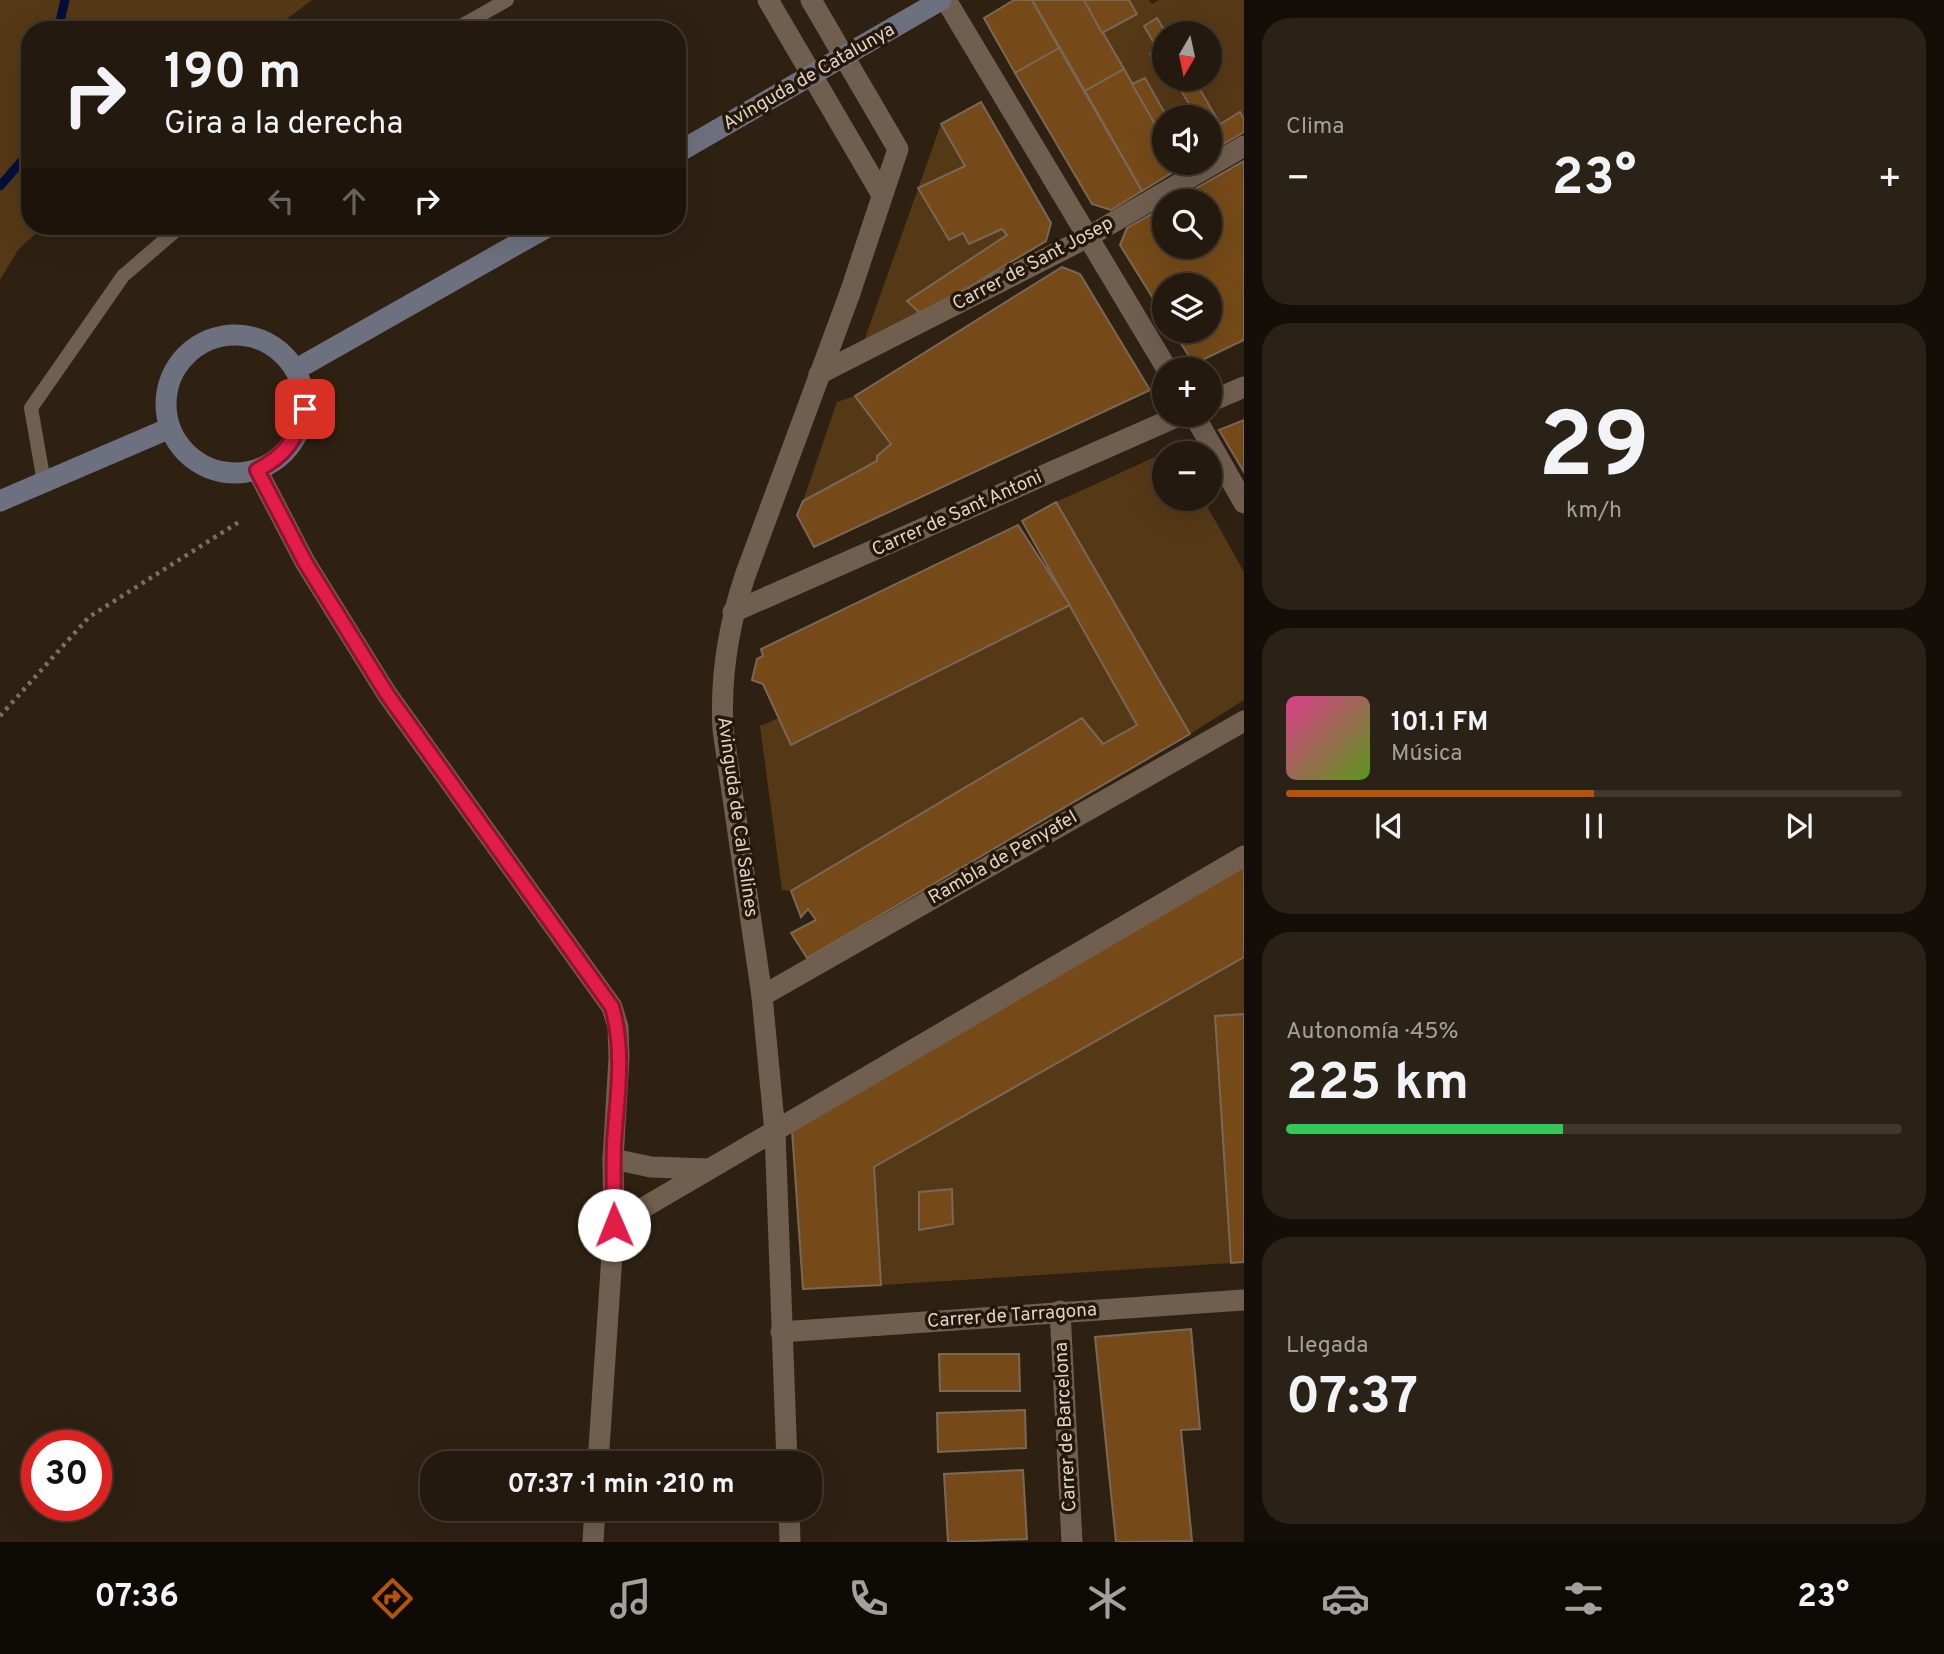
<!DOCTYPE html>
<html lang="es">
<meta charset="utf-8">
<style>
body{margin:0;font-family:Overpass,sans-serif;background:#2b2217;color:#f1f3f6;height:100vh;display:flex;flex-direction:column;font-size:26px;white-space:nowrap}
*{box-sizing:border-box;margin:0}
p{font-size:23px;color:#a3a09e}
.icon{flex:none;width:38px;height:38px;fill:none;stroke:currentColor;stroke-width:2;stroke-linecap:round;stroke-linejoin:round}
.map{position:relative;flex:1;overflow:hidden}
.sheet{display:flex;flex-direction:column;gap:18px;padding:18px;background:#130e08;width:700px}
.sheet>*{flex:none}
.guide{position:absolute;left:21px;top:21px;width:665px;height:214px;border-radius:28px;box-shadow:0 7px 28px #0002,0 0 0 2px #40382e;background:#23190e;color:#f1f3f6;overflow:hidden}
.needle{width:46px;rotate:189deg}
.buttons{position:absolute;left:1152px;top:21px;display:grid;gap:14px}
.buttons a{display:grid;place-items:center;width:70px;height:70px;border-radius:50%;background:#23190e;box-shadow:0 7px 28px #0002,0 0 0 2px #40382e;font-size:35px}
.speed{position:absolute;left:21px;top:1430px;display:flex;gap:14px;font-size:35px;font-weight:700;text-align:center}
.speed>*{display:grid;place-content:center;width:91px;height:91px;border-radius:50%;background:#23190e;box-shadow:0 7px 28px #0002,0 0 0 2px #40382e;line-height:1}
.speed .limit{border:10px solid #d22;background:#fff;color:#111}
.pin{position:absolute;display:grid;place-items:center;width:60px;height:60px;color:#fff;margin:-30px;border-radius:14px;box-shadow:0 4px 10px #0006}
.me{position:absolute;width:77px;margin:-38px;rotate:359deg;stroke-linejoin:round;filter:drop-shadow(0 0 5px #0008)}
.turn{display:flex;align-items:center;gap:24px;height:147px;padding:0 28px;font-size:32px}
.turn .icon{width:91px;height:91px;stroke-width:2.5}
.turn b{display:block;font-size:49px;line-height:60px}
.lanes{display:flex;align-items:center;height:66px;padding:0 28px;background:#0003;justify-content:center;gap:35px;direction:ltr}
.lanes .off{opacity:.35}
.big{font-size:52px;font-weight:700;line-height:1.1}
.sheet .card{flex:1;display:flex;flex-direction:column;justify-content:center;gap:10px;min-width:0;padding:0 24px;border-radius:28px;background:#2b2217}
.sheet .dial{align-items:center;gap:0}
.dial b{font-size:91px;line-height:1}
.song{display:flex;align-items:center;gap:21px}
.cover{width:84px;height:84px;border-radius:10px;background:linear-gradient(135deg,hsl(330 70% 55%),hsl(90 70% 35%))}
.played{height:7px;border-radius:4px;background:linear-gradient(90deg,#b45309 50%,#40382e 50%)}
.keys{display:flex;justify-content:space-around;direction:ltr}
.heat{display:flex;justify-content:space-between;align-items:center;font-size:38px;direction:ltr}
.charge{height:10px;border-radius:5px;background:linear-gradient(90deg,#34c759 45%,#40382e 0)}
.trip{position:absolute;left:420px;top:1451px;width:402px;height:70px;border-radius:28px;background:#23190e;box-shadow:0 7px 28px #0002,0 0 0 2px #40382e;font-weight:700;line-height:70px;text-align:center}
.menu{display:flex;height:112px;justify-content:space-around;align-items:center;background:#0e0a06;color:#a3a09e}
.menu .icon{width:49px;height:49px}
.menu .current{color:#b45309}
.menu b{font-size:32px;color:#f1f3f6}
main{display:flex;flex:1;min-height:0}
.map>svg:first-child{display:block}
.green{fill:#553816}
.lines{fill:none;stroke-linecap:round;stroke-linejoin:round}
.stream{stroke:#00103a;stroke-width:9}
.building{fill:#754a18;stroke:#796857;stroke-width:2}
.path{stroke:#7b6f62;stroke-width:4.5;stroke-dasharray:3.5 5;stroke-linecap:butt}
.lane{stroke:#705f4f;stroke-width:14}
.street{stroke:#705f4f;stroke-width:21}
.secondary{stroke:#6d707f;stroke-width:21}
.route-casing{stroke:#92132f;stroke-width:18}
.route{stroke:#e11d48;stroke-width:12}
.labels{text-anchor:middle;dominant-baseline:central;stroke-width:7;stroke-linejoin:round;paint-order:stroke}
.street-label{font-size:19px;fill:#ddd3ca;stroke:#251809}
</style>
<main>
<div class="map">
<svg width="1244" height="1542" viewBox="0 0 1244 1542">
<rect width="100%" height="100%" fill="#2f2112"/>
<!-- green -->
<g class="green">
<polygon points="0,0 312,0 272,30 30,30 30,226 44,226 18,250 0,280"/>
<polygon points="1129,0 1149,0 1152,4 1159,0 1244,0 1244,119 1240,113 1220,124 1194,79 1209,79 1209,33 1166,33 1157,18 1144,26 1157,50 1151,54 1157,67 1164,64 1164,79 1174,79 1192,108 1176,117 1167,117 1145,78 1132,84 1102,33 1137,14"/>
<polygon points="941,124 965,166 919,188 963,233 969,243 1002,229 1007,235 907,301 922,315 864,341"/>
<polygon points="855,396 891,444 877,456 877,461 803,501 837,402"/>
<polygon points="1175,448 1178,453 1164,453 1164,499 1203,499 1244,572 1244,700 1190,734 1056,502"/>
<polygon points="1070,605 1137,725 1103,744 1082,719 791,891 782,890 760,726 779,718 789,740"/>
<polygon points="1244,957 1244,1014 1215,1016 1231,1263 881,1285 874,1167"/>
</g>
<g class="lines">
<!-- stream -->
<g class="stream">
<polyline points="58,30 65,0"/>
<polyline points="0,186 26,156 30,139"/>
</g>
</g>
<!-- building -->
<g class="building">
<polygon points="1014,0 1032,0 1059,48 1015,73 984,18"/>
<polygon points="1032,0 1084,0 1124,69 1085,91"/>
<polygon points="1084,0 1129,0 1137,14 1102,33"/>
<polygon points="1157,18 1166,33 1164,33 1164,60 1144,26"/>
<polygon points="1059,48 1142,191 1111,210 1092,204 1015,73"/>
<polygon points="1157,50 1164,60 1164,64 1157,67 1150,54"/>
<polygon points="1124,69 1164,140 1164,163 1177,163 1180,168 1142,191 1085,91"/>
<polygon points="1145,78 1167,117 1164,117 1164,140 1132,84"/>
<polygon points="1174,79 1194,79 1220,124 1240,112 1244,119 1244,132 1215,149 1209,139 1209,117 1197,117"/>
<polygon points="981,102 1051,223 1046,241 922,315 907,301 1007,235 1002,229 969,244 963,233 949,240 918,188 965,166 941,124"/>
<polygon points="1244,161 1244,340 1194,364 1173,331 1209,331 1209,285 1164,285 1164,316 1120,245 1127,228 1164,207 1164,247 1209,247 1209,201 1174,201"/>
<polygon points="1062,267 1080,274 1150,390 814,547 797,515 803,501 877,461 877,456 891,444 855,396"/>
<polygon points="1244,420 1244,472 1219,430"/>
<polygon points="1056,502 1190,734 807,958 791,933 816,920 808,909 801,917 791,891 1082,718 1103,744 1137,725 1022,521"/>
<polygon points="1018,525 1070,605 791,745 763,684 752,680 757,659 763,656 761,649"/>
<polygon points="1244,865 1244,957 874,1167 881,1285 803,1289 792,1130"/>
<polygon points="1244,1014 1244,1262 1231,1263 1215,1016"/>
<polygon points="952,1189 953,1224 919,1230 919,1192"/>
<polygon points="1191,1329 1200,1429 1181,1430 1192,1541 1116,1542 1095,1337"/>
<polygon points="939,1354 1019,1354 1020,1391 940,1391"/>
<polygon points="1025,1410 1026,1448 938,1452 937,1413"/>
<polygon points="1023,1470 1027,1539 948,1542 944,1474"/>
</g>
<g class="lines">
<!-- path -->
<polyline class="path" points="0,716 89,617 242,520"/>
<!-- lane -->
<g class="lane">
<polyline points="454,30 507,0"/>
<polyline points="44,482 31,408 123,276 181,226"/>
</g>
<!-- street -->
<g class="street">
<polyline points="768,0 882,195"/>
<polyline points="946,0 1167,369"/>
<polyline points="819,374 1086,238 1244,146"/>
<polyline points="1209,402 1244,387"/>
<polyline points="1194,415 1244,503"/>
<polyline points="257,470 305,562 387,694 612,1007 618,1027 619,1058 613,1159 614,1225 598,1463"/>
<polyline points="733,612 1181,415"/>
<polyline points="762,996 1244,721"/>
<polyline points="613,1159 651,1167 709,1169"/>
<polyline points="614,1225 1244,856"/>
<polyline points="1060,1311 1072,1542"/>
<polyline points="781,1332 1244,1300"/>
<path d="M787,1463l-12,-331 -13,-136 -39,-266c-3,-54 5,-103 22,-154l105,-283 48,-144 -87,-149"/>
<polyline points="789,1508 790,1542"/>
<polyline points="593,1542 595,1508"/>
</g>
<!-- secondary -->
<g class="secondary">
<polyline points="677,153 941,0"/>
<circle cx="235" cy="404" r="69"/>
<polyline points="295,370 549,226"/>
<polyline points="0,501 170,428"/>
</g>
</g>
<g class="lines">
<defs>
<path id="route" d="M305,409c-8,30 -20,47 -48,61l48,92 82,132 225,313c13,44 5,92 2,136 -1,28 0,55 0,82"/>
</defs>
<!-- route casing -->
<use href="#route" class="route-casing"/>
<!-- route -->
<use href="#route" class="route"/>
</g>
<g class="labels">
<!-- street labels -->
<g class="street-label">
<text transform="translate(809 77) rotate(-30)">Avinguda de Catalunya</text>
<text transform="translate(1033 264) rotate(-28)">Carrer de Sant Josep</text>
<text transform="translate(957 514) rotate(-24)">Carrer de Sant Antoni</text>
<text transform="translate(737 817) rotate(82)">Avinguda de Cal Salines</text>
<text transform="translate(1003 858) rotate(-30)">Rambla de Penyafel</text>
<text transform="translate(1012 1316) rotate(-4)">Carrer de Tarragona</text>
<text transform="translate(1066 1427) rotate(-93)">Carrer de Barcelona</text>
</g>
</g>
</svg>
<div class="buttons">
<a><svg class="needle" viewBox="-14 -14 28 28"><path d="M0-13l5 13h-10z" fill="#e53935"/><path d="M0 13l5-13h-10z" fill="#a3a09e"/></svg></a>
<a><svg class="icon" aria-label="sound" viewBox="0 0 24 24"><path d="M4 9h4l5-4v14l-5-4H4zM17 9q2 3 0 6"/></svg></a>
<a><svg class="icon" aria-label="search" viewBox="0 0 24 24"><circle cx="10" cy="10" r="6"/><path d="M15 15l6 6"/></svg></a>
<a><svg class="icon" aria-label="layers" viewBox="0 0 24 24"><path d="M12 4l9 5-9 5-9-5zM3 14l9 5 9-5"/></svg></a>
<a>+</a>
<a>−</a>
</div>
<div class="speed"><div class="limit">30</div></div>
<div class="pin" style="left:305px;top:409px;background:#d93025"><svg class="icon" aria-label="arrive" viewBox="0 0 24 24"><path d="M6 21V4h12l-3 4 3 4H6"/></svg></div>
<svg class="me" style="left:614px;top:1225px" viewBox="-20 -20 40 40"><circle r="19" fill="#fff"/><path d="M0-13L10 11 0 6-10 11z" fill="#e11d48"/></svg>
<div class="trip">07:37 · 1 min · 210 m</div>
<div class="guide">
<div class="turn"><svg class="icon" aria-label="right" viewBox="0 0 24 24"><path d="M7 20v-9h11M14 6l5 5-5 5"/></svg><div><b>190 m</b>Gira a la derecha</div></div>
<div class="lanes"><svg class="icon off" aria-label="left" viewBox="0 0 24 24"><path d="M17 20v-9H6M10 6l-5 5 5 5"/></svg><svg class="icon off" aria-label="ahead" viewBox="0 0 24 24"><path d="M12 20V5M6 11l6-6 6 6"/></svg><svg class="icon" aria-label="right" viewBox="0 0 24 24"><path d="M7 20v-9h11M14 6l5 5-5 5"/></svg></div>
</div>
</div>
<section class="sheet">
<div class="card"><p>Clima</p>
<div class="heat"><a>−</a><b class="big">23°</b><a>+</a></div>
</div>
<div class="card dial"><b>29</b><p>km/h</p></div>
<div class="card">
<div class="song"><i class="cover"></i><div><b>101.1 FM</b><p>Música</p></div></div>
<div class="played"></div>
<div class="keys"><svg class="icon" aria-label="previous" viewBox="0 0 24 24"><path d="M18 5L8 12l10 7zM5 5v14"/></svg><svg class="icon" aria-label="pause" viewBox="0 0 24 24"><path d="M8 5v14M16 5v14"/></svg><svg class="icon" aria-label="next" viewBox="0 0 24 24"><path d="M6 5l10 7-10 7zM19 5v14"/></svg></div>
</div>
<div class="card"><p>Autonomía · 45%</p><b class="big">225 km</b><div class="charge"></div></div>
<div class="card"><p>Llegada</p><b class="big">07:37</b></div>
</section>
</main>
<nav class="menu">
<b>07:36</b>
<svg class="icon current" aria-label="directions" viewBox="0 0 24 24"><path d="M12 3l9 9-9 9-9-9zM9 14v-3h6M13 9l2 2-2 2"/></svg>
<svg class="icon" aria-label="music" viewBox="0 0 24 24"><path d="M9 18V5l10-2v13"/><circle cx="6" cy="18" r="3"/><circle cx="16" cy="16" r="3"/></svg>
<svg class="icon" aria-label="phone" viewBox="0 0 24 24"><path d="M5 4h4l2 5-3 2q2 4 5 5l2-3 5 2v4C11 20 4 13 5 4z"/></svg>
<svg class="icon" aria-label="climate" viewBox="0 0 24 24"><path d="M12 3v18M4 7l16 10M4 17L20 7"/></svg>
<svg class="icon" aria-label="car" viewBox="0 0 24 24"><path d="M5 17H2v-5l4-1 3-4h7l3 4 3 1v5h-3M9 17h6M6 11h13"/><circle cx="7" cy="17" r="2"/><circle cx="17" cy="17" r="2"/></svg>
<svg class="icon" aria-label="filters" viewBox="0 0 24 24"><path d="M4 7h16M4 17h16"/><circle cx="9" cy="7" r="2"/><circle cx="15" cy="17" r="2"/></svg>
<b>23°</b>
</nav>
